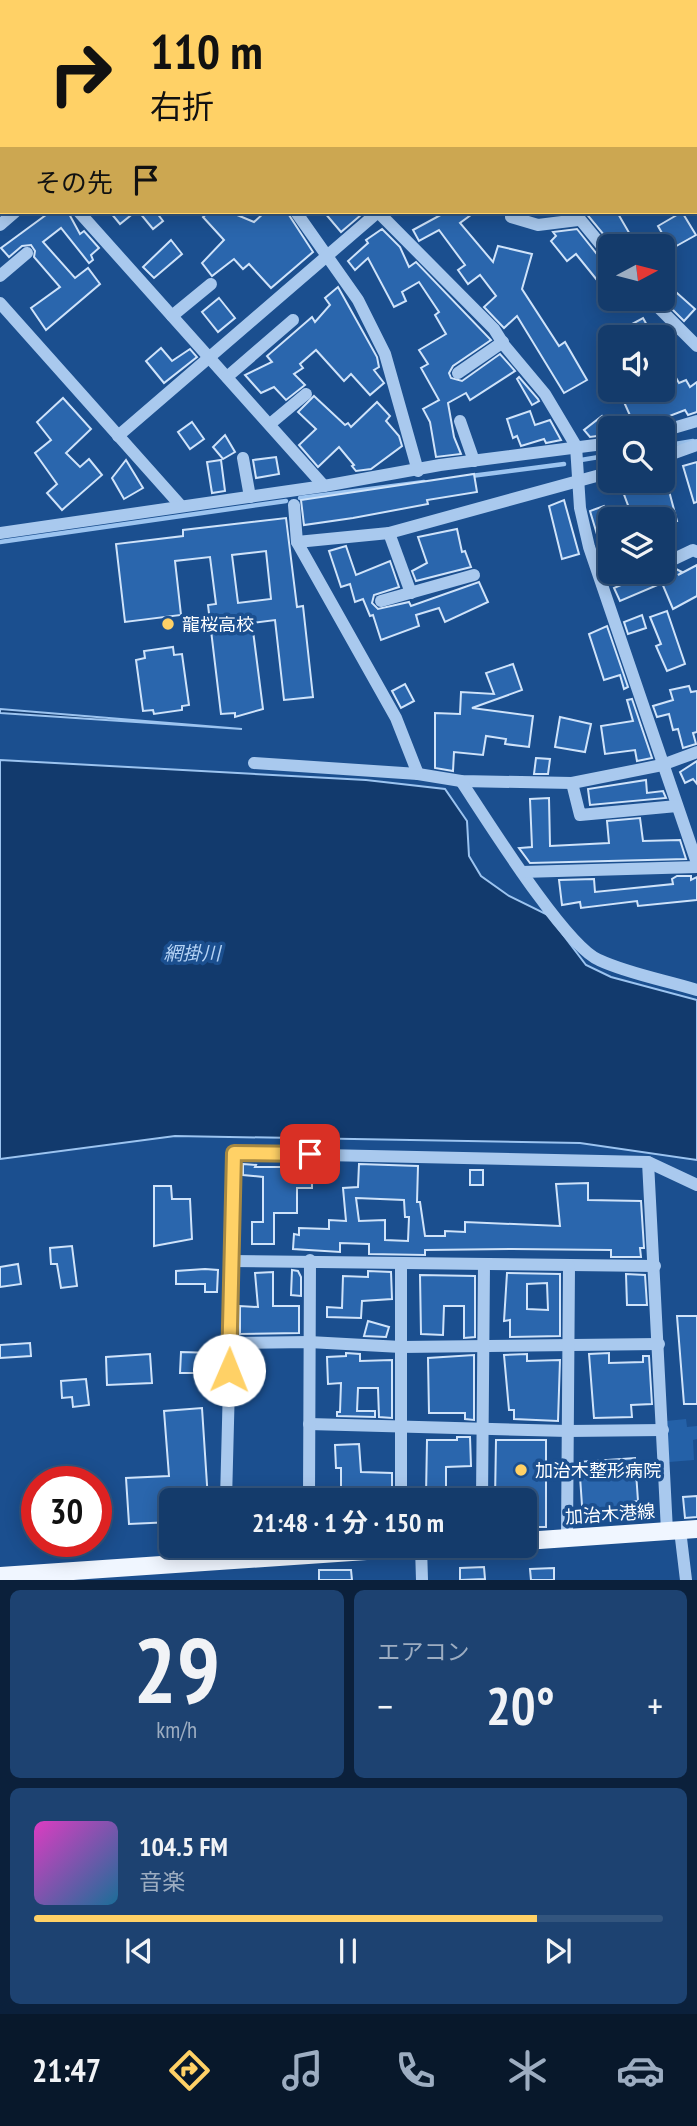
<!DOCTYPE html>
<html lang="ja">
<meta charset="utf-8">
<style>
body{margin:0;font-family:"PT Sans Narrow","Noto Sans JP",sans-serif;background:#1d4271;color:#f1f3f6;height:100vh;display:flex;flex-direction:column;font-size:26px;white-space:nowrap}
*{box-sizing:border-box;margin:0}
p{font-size:23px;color:#9dadc1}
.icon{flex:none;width:38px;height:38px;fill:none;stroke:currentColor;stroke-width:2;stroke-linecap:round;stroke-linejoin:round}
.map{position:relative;height:1580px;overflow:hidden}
.details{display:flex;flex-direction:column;gap:10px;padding:10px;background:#0b203b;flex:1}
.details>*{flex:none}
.hud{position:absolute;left:0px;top:0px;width:698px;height:214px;box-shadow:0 4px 18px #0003,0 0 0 2px #33557e;background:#ffd166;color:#111;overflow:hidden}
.needle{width:46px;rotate:83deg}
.fabs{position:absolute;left:598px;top:234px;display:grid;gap:14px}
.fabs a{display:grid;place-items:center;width:77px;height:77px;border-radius:10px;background:#143b6b;box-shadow:0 4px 18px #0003,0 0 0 2px #33557e;font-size:35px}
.speed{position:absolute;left:21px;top:1466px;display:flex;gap:14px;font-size:35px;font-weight:700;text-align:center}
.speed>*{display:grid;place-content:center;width:91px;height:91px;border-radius:50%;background:#143b6b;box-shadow:0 4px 18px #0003,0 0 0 2px #33557e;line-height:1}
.speed .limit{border:10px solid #d22;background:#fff;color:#111}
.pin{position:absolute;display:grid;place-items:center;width:60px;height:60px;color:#fff;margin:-30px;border-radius:14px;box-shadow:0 4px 10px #0006}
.me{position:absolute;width:77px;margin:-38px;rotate:1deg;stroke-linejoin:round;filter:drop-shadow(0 0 5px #0008)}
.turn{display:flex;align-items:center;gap:24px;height:147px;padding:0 35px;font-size:32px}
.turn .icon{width:91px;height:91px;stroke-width:2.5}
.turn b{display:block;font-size:49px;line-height:60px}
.then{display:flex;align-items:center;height:66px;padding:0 35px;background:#0003;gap:14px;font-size:26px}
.big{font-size:52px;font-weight:700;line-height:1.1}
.details .card{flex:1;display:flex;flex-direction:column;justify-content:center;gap:10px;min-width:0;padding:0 24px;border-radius:10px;background:#1d4271}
.details .dial{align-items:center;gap:0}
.dial b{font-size:91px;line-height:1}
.song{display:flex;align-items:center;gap:21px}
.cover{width:84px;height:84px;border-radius:10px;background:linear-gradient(135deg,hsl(310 70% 55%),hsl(200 70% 35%))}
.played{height:7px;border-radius:4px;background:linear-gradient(90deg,#ffd166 80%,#33557e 80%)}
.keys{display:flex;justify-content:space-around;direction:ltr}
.heat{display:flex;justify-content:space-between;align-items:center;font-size:38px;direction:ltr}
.details .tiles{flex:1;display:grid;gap:10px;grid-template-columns:1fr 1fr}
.card:last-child{grid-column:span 2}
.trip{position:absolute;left:159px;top:1488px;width:378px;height:70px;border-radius:10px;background:#143b6b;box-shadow:0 4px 18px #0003,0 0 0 2px #33557e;font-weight:700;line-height:70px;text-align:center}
.dock{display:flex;height:112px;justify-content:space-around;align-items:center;background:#08182b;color:#9dadc1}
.dock .icon{width:49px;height:49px}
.dock .active{color:#ffd166}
.dock b{font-size:32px;color:#f1f3f6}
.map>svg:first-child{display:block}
.green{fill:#2461a8}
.water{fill:#123a6d;stroke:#9cc4f0;stroke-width:2}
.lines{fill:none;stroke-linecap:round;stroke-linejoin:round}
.stream{stroke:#9cc4f0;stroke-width:4.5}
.building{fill:#2a66ad;stroke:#cfe3fa;stroke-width:2;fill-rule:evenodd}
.minor{stroke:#a9c9ee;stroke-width:12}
.major{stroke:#f0f6ff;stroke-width:18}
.route-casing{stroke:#a68842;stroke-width:18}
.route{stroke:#ffd166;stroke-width:12}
.poi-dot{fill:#ffd166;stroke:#1b4f8f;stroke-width:2.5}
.labels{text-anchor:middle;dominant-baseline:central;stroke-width:7;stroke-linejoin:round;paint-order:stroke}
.poi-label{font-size:18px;fill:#fff;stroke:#1b4f8f;text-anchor:start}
.street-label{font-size:18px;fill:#fff;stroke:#1b4f8f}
.water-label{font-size:19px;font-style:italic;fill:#b5d3f5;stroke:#1b4f8f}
</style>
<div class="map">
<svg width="697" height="1580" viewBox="0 0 697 1580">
<rect width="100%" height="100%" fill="#1b4f8f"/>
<!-- green -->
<polygon class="green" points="686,1419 687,1427 697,1426 697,1439 693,1440 694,1460 669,1462 666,1421"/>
<!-- water -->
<g class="water">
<polygon points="0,709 242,729 0,713"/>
<polygon points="0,760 366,780 445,789 467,821 469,856 481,876 509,896 548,915 586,965 611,977 697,1000 697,1160 580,1143 175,1136 0,1159"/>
</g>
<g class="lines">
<!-- stream -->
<g class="stream">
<polyline points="663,446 693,441"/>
<polyline points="581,460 611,455"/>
<polyline points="471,476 564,464"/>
<polyline points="300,498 424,482"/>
<polyline points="0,542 286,501"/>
</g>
</g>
<!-- building -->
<g class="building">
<polygon points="50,212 68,212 80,234 84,231 99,248 91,255 93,260 89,263 61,228 43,242 75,278 88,268 100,284 46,330 31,308 60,287 34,257 35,251 31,245 22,246 9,257 1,248"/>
<polygon points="110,212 135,212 120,224"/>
<polygon points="139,212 156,212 163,221 153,229"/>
<polygon points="209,212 230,212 254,222 265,212 287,212 313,252 271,288 249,264 243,269 234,259 212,276 202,263 224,240 203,217"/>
<polygon points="324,212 358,212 361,215 341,232"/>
<polygon points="446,212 475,212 460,223 493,262 498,246 532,254 522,289 559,346 565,342 587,380 564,393 517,316 504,328 484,307 496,296 480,275 468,284 458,270 465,265 439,230 419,241 413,230"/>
<polygon points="585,212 617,212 631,236 613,246"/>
<polygon points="682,212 696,235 671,249 658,226"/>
<polygon points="382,229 400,247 409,267 416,262 491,340 453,366 449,373 451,378 462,381 500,354 515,371 470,400 466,393 448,403 454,437 461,454 436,457 430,422 423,409 439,400 421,368 428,364 419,350 446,334 435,315 439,312 419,282 402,292 406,301 394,307 368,258 355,270 348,261 368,243 366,240"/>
<polygon points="577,229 604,263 611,266 611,277 601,285 576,254 567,261 551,241 556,236 553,232"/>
<polygon points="171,240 182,254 154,278 143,267"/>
<polygon points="668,285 695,309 684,321 663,300 663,290"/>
<polygon points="338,287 377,357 379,367 374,370 384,383 370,395 351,374 344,381 316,350 300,364 303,368 294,374 305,385 286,400 274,387 261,393 245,375 272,362 267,356 312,317 315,322 330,305 325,298"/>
<polygon points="219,298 235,318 218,332 202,312"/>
<polygon points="643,318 654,338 625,338 621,330"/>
<polygon points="161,348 172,361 190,349 197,357 164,383 146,361"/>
<polygon points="663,355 679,383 686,380 690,387 697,382 697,412 688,415 685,410 636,429 624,402 642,395 644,399 663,390"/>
<polygon points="519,377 538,399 539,401 532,405 517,379"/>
<polygon points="314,396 345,425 348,423 351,427 377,402 390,416 386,421 399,436 402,446 371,469 356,471 352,466 354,465 339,447 318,467 299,445 316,429 298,412"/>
<polygon points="63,398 91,429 66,453 80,467 89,459 102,475 62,510 47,493 57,484 35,453 51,440 37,422"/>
<polygon points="530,411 535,425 550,420 561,440 546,443 544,439 521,446 517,436 513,438 507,419"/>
<polygon points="602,416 612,429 611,434 590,437 584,430"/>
<polygon points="192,422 204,439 190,449 178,432"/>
<polygon points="225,435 235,452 223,459 213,447"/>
<polygon points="276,457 279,474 256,478 253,460"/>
<polygon points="126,460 143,488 124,499 112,478"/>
<polygon points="221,460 225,491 212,493 207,462"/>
<polygon points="697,462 697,502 694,503 683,466"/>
<polygon points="474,474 477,492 427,500 428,504 353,518 304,525 301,500"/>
<polygon points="619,481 652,481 660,492 668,487 677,521 663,525 663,520 611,520 611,536 599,541 590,511 604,506 608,515 629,508"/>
<polygon points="564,500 579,554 562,559 549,506"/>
<path d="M286,518l11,89 6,-1 10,91 -29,3 -9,-80 -23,3 11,86 -28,8v-4l-14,1 -13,-109 8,-1 -6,-47 -35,4 6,54 -56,7 -9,-78 67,-8v-6zM266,551l5,48 -33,4 -6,-48z"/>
<polygon points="457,529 462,552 465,551 471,567 416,581 412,571 427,563 418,537"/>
<polygon points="663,543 668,552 664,563 682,572 678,575 697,565 697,596 673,609 662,583 620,601 614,588 628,582 623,572 663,572"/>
<polygon points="346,546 356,575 390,561 399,587 374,595 372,603 378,609 409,602 411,606 479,582 488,602 445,622 439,608 416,615 419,626 381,640 373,615 370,616 363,599 355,602 350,584 341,587 329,551"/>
<polygon points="667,611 685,664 667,671 656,646 661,644 650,617"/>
<polygon points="642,615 646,628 628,634 624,622"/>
<polygon points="607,626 628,687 624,689 620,675 604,680 589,634"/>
<polygon points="173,647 174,655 182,654 189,705 182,706 182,710 154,714 153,710 143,711 136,660 145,658 144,651"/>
<polygon points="513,664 522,690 472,708 533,716 529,747 505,744 506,739 486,736 483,755 454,752 453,771 435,768 435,713 460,714 461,692 494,694 486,673"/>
<polygon points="405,684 414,701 401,708 392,691"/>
<polygon points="689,686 691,692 697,691 697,732 693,733 696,744 683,748 678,729 673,730 669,714 657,717 653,706 673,700 670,690"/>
<polygon points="632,699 652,758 637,761 635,750 605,754 601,726 633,721 627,700"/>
<polygon points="560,717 591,724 585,752 555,747"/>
<polygon points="536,758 550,759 548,774 534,774"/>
<polygon points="697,761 697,784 693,779 685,783 680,772"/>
<polygon points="646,780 647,793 663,791 666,798 590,805 588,789"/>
<polygon points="549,798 550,846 609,843 607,821 640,818 643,841 680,840 686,859 530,863 519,848 532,847 530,799"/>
<polygon points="677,876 691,876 691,880 697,877 697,900 638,906 637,901 581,908 580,902 562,905 559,880 594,879 595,892 673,884 672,879"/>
<polygon points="243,1164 256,1165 255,1167 297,1167 297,1173 312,1173 312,1188 297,1188 297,1213 274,1213 274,1244 252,1244 252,1222 263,1222 263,1177 243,1175"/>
<path d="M359,1164l59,2 -1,36h3l5,34h20v-5l20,1v-10l95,4 -4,-42 32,-1v17l53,1 3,47h-4l1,9h-30v-7l-99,-1 -87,1v5l-56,-1v-10l-29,-1v9l-47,-3 1,-15 5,1v-7l30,1v-9l17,1 -3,-33 15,-1zM356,1198l48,2 1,17h4l-1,24 -23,-1v-20l-26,1z"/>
<rect x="470" y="1170" width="13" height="15"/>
<polygon points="154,1186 171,1186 172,1199 190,1199 192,1239 154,1246"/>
<polygon points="72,1246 77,1286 61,1288 57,1264 51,1264 50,1248"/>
<polygon points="18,1264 21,1284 0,1287 0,1267"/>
<polygon points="205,1269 218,1270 217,1292 205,1292 205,1284 176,1284 176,1271"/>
<polygon points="292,1270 298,1271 301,1277 301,1296 291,1295"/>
<polygon points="368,1271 391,1272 392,1299 362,1301 361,1318 327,1317 327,1307 342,1308 343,1276 368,1277"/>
<polygon points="273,1272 273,1306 299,1306 299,1333 240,1334 240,1306 258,1307 255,1273"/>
<path d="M507,1273l53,1v62l-50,1v-17l-6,1zM547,1283l1,27 -21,-1v-25z"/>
<polygon points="626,1274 645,1275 647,1305 627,1305"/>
<polygon points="420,1275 475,1276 475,1337 464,1338 464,1306 444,1306 443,1335 421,1334"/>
<polygon points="677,1316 697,1316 697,1404 684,1404"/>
<polygon points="368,1321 389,1327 386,1337 364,1336"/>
<polygon points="30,1343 31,1356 0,1358 0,1345"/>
<polygon points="181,1352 213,1353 213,1373 180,1373"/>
<polygon points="346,1353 360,1354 360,1361 392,1360 392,1418 379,1417 378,1388 358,1388 357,1411 375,1411 375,1417 337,1416 337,1412 340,1412 341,1383 328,1384 327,1357 346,1356"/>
<polygon points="609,1353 609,1363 643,1362 643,1356 649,1356 652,1404 631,1405 632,1417 594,1418 589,1354"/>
<polygon points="150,1354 152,1383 107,1385 106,1357"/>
<polygon points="527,1354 527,1361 560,1360 558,1421 514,1419 514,1410 509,1410 504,1355"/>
<polygon points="474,1355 474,1420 465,1419 465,1413 429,1413 428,1358"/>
<polygon points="86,1379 89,1405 73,1407 72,1397 62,1398 61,1381"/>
<polygon points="202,1408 208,1500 172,1500 172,1522 129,1524 126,1478 169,1476 164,1411"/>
<polygon points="457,1437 470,1437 471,1466 446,1467 446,1496 426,1496 427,1440 457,1440"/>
<polygon points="496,1440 546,1440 546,1527 525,1527 525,1500 495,1500"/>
<polygon points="359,1444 361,1472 392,1473 392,1500 341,1500 341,1468 336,1468 335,1445"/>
<polygon points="635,1458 638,1501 630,1502 631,1511 617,1512 617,1517 583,1520 579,1462"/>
<polygon points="697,1496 697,1517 685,1518 683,1497"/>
<polygon points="484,1567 485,1579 460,1580 460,1568"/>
<polygon points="554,1568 554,1580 531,1580 530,1569"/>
<polygon points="319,1570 351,1570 352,1580 319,1580"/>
</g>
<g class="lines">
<!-- minor -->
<g class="minor">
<polyline points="109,0 111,2"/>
<polyline points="201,0 203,2"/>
<polyline points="318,0 319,2"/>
<polyline points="459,0 459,2"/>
<polyline points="541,0 542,2"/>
<polyline points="661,0 662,2"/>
<polyline points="306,2 308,0"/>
<polyline points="441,2 444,0"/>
<polyline points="696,27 697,27"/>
<polyline points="696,96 697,97"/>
<polyline points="0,124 2,126"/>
<polyline points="79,212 324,486"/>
<polyline points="296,212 358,300 385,354 418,471"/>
<polyline points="378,212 494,329 504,345 545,394 576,446 580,508 589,547 697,863"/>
<polyline points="574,212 611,257"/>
<polyline points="511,217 538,225 578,220"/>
<polyline points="0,225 15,212"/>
<polyline points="0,276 27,253"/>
<polyline points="650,299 697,346"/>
<polyline points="0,303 181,506"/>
<polyline points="172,316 211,284"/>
<polyline points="458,373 503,342"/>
<polyline points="227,377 293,320"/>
<polyline points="460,421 474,461"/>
<polyline points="270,424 306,394"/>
<polyline points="663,431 697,421"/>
<polyline points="118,436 378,212"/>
<polyline points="663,457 697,445"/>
<polyline points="243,458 250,497"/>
<polyline points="294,505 297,542 396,718 418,774"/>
<polyline points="0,533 324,486 440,465 611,443"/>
<polyline points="389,533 411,593"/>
<polyline points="297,542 389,533 611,472"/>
<polyline points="672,560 693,550 697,552"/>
<polyline points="381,601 474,575"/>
<polyline points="254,763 418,774 461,781 572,783 662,765 697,752"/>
<path d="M461,781c24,36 104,165 138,179 30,14 66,20 98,30"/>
<polyline points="572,783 580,815 677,806"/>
<polyline points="522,872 697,867"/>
<polyline points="648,1162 667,1531"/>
<polyline points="230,1261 655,1266"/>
<polyline points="230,1343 309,1342 401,1347 659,1344"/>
<polyline points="309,1424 568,1431 663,1430"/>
<polyline points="226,1500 235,1153 648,1162 697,1185"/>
<polyline points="309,1500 310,1260"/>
<polyline points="401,1500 401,1264"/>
<polyline points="482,1500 484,1264"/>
<polyline points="680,1530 686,1580"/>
<polyline points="567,1538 569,1266"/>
<polyline points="421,1547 422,1580"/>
</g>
<!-- major -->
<g class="major">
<polyline points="525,1541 697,1529"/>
<polyline points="0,1576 454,1545"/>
</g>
</g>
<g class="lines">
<defs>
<polyline id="route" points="229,1370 234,1153 310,1154"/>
</defs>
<!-- route casing -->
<use href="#route" class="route-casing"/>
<!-- route -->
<use href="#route" class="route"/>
</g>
<!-- markers -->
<g class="poi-dot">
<circle cx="168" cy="624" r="7"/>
<circle cx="521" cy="1470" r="7"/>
</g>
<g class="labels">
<!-- poi labels -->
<g class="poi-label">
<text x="182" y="624">龍桜高校</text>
<text x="535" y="1470">加治木整形病院</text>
</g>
<!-- street labels -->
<g class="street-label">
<text transform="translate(610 1514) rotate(-4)">加治木港線</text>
</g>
<!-- water labels -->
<g class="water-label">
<text x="192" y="953">網掛川</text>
</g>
</g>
</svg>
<div class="fabs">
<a><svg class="needle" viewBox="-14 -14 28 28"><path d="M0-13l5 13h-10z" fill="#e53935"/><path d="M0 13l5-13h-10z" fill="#9dadc1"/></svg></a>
<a><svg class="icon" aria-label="sound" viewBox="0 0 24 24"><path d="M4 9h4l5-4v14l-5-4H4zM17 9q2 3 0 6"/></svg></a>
<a><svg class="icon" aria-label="search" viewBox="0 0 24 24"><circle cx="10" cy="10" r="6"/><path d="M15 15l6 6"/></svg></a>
<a><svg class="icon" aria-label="layers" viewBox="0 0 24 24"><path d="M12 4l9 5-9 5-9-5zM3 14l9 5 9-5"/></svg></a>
</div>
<div class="speed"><div class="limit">30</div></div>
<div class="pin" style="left:310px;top:1154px;background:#d93025"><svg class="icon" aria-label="arrive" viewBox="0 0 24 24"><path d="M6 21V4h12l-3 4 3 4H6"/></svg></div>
<svg class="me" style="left:229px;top:1370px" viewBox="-20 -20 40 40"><circle r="19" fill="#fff"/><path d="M0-13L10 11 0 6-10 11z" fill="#ffd166"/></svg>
<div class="trip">21:48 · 1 分 · 150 m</div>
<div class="hud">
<div class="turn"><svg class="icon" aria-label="right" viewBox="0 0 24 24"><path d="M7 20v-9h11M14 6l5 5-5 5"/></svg><div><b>110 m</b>右折</div></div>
<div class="then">その先<svg class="icon" aria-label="arrive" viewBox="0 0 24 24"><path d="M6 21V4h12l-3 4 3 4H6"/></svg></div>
</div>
</div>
<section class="details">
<div class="tiles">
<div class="card dial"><b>29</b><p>km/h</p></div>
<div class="card"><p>エアコン</p>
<div class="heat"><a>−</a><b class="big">20°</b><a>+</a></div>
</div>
<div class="card">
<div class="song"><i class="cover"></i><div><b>104.5 FM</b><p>音楽</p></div></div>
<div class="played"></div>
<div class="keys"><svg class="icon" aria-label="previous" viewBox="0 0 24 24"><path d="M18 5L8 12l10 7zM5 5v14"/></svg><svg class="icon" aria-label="pause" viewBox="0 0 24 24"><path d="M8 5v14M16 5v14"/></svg><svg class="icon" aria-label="next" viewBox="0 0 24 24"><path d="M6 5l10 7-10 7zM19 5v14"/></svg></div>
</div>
</div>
</section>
<nav class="dock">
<b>21:47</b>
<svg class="icon active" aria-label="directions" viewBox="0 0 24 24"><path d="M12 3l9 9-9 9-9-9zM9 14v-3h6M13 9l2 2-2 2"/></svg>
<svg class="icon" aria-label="music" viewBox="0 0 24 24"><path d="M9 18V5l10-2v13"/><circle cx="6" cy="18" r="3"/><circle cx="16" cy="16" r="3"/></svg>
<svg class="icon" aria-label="phone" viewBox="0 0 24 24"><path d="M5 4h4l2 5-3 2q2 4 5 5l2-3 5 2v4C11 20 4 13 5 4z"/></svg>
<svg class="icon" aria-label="climate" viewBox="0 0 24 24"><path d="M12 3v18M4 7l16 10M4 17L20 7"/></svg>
<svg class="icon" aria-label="car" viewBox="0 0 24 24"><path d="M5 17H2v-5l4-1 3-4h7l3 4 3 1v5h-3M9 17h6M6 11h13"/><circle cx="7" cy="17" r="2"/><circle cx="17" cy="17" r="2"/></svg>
</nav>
